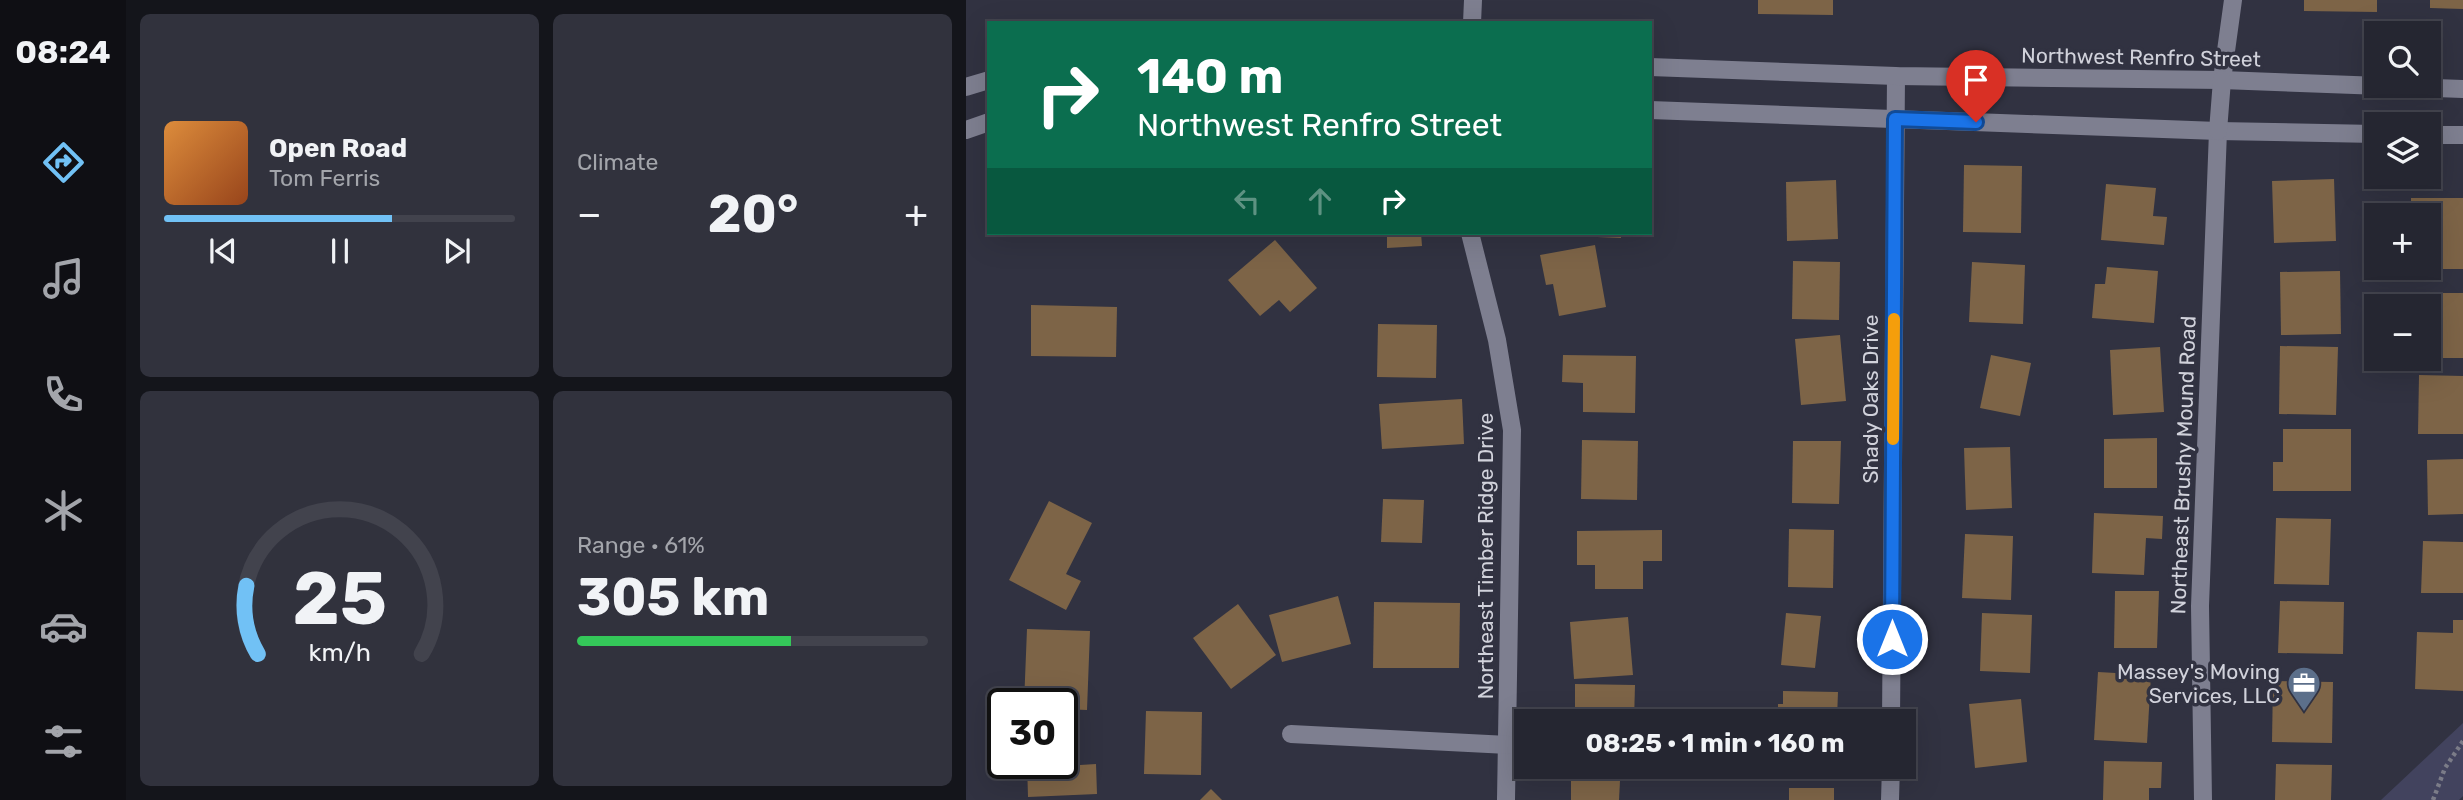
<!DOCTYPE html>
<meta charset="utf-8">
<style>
body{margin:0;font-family:Rubik,sans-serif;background:#31323d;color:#f1f3f6;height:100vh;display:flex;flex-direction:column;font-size:26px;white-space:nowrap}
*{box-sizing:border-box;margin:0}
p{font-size:23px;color:#a3a5ab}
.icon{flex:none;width:38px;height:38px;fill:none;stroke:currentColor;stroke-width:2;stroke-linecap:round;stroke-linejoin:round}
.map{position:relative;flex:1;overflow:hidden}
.details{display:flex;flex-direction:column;gap:14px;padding:14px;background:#14151b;width:840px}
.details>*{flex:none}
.hud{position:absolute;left:21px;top:21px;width:665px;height:214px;border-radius:0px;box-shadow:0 7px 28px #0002,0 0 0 2px #42434d;background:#0b6e4f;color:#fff;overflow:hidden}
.controls{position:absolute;left:1398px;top:21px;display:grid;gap:14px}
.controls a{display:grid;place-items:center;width:77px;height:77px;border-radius:0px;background:#252631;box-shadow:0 7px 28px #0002,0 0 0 2px #42434d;font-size:35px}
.speed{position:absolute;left:21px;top:688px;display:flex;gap:14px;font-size:35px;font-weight:700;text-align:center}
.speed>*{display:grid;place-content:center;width:91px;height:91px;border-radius:50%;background:#252631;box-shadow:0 7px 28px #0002,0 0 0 2px #42434d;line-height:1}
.speed .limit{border:4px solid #111;border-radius:10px;background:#fff;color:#111}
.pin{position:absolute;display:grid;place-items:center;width:60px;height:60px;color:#fff;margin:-72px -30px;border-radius:50% 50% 50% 0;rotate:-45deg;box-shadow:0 0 7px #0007}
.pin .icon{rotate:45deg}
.me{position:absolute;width:77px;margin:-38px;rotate:0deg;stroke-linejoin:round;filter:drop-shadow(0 0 5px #0008)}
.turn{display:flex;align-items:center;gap:24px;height:147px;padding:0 35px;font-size:32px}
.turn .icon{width:91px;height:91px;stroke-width:2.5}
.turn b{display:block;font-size:49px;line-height:60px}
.lanes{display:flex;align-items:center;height:66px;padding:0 35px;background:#0003;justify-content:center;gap:35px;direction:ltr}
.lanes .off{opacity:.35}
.big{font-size:52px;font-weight:700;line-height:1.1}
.details .tile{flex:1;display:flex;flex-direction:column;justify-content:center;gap:10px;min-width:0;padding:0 24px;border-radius:10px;background:#31323d}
.details .dial{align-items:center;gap:0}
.dial svg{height:182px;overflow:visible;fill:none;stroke:#42434d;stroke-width:7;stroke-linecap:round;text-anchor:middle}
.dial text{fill:#f1f3f6;stroke:none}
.song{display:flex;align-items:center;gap:21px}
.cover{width:84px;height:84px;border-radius:10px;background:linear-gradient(135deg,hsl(30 70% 55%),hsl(20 70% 35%))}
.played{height:7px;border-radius:4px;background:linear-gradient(90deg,#71c1f5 65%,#42434d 65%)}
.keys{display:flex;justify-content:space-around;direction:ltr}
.heat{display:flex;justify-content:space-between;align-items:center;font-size:38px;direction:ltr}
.charge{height:10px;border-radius:5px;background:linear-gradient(90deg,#34c759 61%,#42434d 0)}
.details .tiles{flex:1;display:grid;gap:14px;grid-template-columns:repeat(2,1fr)}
.trip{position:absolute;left:548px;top:709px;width:402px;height:70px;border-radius:0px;background:#252631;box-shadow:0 7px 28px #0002,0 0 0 2px #42434d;font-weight:700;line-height:70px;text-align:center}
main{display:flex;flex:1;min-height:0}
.menu{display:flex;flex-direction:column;width:126px;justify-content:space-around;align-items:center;background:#0f0f14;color:#a3a5ab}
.menu .icon{width:49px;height:49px}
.menu .active{color:#71c1f5}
.menu b{font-size:32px;color:#f1f3f6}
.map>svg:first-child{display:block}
.green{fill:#42435e}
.building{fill:#7d6447}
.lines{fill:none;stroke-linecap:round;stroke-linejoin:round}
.path{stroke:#7b7c88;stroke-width:4.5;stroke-dasharray:3.5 3.5;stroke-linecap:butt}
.minor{stroke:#7e7f90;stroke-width:18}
.secondary{stroke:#7e7f90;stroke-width:18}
.route-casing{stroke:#114b97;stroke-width:18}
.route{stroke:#1a73e8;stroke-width:12}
.slow{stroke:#f59e0b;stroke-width:12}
.labels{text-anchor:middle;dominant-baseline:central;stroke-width:7;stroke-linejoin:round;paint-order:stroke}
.street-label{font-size:21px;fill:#d1d2db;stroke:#313241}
.poi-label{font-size:21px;fill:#d1d2db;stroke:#313241;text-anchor:end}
</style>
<main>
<nav class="menu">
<b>08:24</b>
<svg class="icon active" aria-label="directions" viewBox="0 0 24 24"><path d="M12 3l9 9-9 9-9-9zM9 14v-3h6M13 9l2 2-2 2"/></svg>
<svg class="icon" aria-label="music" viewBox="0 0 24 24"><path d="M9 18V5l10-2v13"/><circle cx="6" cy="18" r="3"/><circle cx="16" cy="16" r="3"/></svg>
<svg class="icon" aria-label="phone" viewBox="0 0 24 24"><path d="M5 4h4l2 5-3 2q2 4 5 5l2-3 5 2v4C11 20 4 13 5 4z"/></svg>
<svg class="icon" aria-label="climate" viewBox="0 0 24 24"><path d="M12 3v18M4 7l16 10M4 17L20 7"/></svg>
<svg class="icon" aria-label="car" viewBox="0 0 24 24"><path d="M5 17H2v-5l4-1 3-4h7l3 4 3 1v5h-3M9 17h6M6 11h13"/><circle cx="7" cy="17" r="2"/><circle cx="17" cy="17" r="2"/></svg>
<svg class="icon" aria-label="filters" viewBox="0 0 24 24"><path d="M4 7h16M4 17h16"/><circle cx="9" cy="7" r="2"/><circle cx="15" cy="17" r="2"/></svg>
</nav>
<section class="details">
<div class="tiles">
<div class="tile">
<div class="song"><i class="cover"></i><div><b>Open Road</b><p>Tom Ferris</p></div></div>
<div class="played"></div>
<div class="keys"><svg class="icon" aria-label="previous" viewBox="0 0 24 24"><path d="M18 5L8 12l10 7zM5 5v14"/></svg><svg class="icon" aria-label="pause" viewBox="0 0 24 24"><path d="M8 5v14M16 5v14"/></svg><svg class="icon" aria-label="next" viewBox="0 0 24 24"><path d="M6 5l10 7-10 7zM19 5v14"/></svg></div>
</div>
<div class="tile"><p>Climate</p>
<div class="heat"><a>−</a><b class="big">20°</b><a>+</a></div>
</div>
<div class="tile dial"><svg viewBox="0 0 100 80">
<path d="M14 69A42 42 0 1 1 86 69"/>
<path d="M14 69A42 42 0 0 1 9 39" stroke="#71c1f5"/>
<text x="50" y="56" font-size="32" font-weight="700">25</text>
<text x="50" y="72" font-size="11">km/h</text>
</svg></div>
<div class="tile"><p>Range · 61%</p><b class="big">305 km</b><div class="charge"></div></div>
</div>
</section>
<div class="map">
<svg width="1497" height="800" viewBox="0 0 1497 800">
<rect width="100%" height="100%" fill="#313241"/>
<!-- green -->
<polygon class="green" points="1497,723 1497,796 1493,800 1415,800"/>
<!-- building -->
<g class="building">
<polygon points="792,0 867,0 867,15 792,14"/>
<polygon points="1338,0 1411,0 1411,12 1338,11"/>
<polygon points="1464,0 1497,0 1497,9 1464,8"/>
<polygon points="998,165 1056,166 1055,233 997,232"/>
<polygon points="1368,179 1370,241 1308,243 1306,181"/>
<polygon points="870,180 872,239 821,241 820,182"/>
<polygon points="1140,184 1190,188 1187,216 1201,217 1198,245 1135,240"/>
<polygon points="1445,198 1497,198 1497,269 1463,269 1463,215 1445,215"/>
<polygon points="421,233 455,233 456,246 421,248"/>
<polygon points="584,233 655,233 655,238 584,235"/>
<polygon points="309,240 351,288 324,312 313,300 294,316 262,280"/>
<polygon points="629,245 640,307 593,316 587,284 580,285 574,255"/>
<polygon points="827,261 874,262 873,320 826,319"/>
<polygon points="1006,262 1059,265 1057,324 1003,322"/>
<polygon points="1141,267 1192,271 1188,323 1126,318 1129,284 1139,284"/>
<polygon points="1374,271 1375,334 1315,335 1314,272"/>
<polygon points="1449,293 1497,293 1497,358 1463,358 1463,306 1449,306"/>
<polygon points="65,305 151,307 150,357 65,356"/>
<polygon points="412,324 471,325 470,378 411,377"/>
<polygon points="874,335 880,401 835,405 829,339"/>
<polygon points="1314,346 1372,347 1370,415 1313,414"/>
<polygon points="1194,347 1198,412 1147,415 1144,350"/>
<polygon points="597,355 670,356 669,413 617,412 617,383 596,382"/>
<polygon points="1025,355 1065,363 1054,416 1014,408"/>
<polygon points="1453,375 1497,376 1497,434 1452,434"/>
<polygon points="496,399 498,444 416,449 413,404"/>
<polygon points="1317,429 1385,429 1385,491 1307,491 1307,462 1317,462"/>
<polygon points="1191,438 1191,488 1138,488 1138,439"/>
<polygon points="616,440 672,441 671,500 615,499"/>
<polygon points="827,441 875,441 873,504 826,503"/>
<polygon points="1044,447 1046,508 1000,510 998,448"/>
<polygon points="1497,459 1497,514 1462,515 1461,460"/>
<polygon points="417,499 458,500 456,543 415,542"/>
<polygon points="83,501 126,523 100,574 115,581 100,610 43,580"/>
<polygon points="1128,513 1197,516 1196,539 1180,538 1178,575 1126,573"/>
<polygon points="1310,518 1365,519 1363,585 1308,584"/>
<polygon points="823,529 868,530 867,588 822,587"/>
<polygon points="696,530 696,561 677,561 677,589 629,589 629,565 611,565 611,531"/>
<polygon points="999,534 1047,536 1045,600 996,598"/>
<polygon points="1457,541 1497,542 1497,593 1455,593"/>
<polygon points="1149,591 1193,591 1191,648 1148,648"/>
<polygon points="372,596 385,644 316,662 303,615"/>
<polygon points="1314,601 1378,602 1377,654 1312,653"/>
<polygon points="408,602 494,603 493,668 407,668"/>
<polygon points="272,604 310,655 265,689 227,638"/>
<polygon points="820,613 855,616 849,668 815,665"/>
<polygon points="1016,613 1066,615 1064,673 1014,671"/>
<polygon points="662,617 667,675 608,679 604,622"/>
<polygon points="1487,620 1497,620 1497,691 1449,689 1451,632 1487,633"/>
<polygon points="61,629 124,631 121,710 96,709 96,704 58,704"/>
<polygon points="1132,672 1185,675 1181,743 1128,740"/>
<polygon points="1307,681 1367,682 1366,743 1306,742"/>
<polygon points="609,684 669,685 668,721 609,721"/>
<polygon points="817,691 872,692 871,719 812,721 812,704 817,704"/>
<polygon points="1055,699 1061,762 1009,768 1003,704"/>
<polygon points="180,711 236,712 235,775 178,774"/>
<polygon points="96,728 113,728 114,765 130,764 131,794 62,797 61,763 96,763"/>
<polygon points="1138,761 1196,762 1195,788 1183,788 1183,800 1137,800"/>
<polygon points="1310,764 1366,765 1365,800 1309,800"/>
<polygon points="605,781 654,781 653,800 605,800"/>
<rect x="823" y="788" width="45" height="12"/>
<polygon points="245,789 256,800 234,800"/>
</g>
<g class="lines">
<!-- path -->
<polyline class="path" points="1467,800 1479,768 1497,741"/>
<!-- minor -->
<g class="minor">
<polyline points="506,23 507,0"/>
<polyline points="1256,80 1267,0"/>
<polyline points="504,233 531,340 546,430 540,800"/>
<polyline points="925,721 930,76"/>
<polyline points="325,734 542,745"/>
<polyline points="924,800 925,766"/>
<polyline points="1237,800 1234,606 1252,131"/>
</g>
<!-- secondary -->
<g class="secondary">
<polyline points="684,67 930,76 1256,80 1497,89"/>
<polyline points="0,87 23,80"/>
<polyline points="684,110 1252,131 1410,134"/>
<polyline points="0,130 23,122"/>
<polyline points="1252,131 1256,80"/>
<polyline points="1463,135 1497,135"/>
</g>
</g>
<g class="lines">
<defs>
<polyline id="route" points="926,639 929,119 1010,122"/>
</defs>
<!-- route casing -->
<use href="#route" class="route-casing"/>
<!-- route -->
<use href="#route" class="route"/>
<!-- slow -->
<polyline class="slow" points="927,439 928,319"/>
</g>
<!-- icons -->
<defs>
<symbol id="office-pin" viewBox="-11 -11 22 30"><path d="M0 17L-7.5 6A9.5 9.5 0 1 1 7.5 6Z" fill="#5c6f8a" stroke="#313241"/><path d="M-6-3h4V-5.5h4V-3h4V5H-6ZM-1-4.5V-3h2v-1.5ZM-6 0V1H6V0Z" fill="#fff"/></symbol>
</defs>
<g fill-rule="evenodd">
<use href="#office-pin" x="1319" y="664" width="38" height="52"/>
</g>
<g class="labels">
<!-- street labels -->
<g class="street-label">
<text transform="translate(1175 57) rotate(1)">Northwest Renfro Street</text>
<text transform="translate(904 399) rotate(-90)">Shady Oaks Drive</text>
<text transform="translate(1217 465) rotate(-88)">Northeast Brushy Mound Road</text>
<text transform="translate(519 556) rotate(-90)">Northeast Timber Ridge Drive</text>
</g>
<!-- poi labels -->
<g class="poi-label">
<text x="1314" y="671">Massey's Moving<tspan x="1314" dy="24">Services, LLC</tspan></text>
</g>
</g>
</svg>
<div class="controls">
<a><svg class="icon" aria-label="search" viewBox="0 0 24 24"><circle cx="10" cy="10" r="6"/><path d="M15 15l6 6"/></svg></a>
<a><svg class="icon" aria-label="layers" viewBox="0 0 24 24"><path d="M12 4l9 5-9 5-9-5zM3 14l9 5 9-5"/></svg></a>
<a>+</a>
<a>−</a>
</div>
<div class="speed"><div class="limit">30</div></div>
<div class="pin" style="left:1010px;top:122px;background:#d93025"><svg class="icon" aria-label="arrive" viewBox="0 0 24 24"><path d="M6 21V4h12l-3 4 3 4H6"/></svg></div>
<svg class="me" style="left:926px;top:639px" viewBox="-20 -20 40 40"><circle r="17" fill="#1a73e8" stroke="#fff" stroke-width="3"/><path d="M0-11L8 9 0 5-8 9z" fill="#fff"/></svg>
<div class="trip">08:25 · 1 min · 160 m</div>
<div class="hud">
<div class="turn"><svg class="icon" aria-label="right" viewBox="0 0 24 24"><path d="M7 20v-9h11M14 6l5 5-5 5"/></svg><div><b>140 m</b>Northwest Renfro Street</div></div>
<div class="lanes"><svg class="icon off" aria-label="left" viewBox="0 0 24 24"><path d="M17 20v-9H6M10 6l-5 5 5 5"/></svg><svg class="icon off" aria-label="ahead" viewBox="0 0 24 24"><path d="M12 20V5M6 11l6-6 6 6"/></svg><svg class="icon" aria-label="right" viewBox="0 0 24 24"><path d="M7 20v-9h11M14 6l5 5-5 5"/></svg></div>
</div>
</div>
</main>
